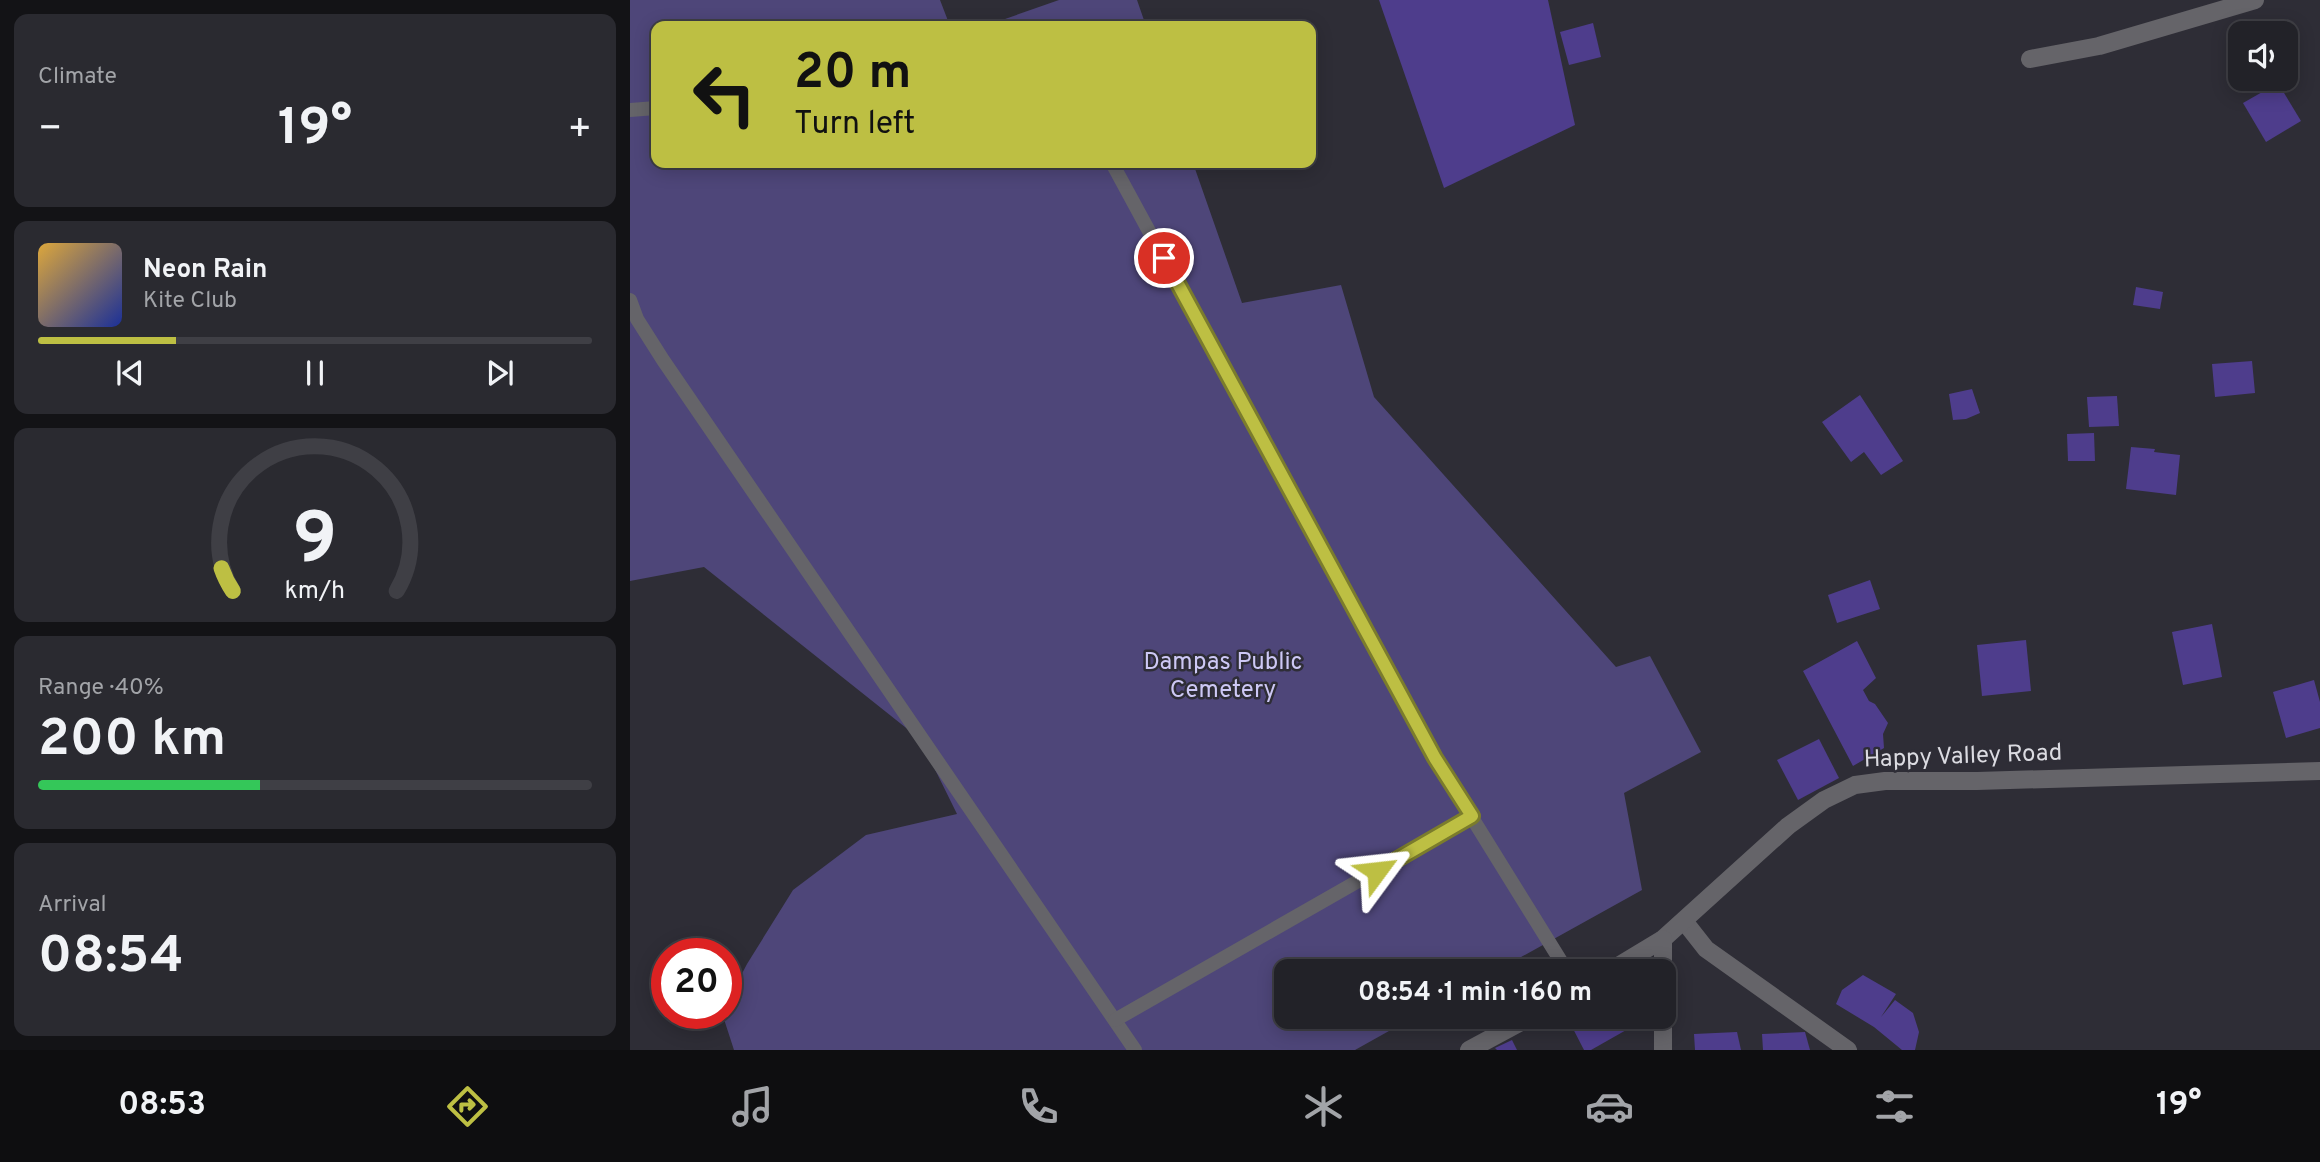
<!DOCTYPE html>
<meta charset="utf-8">
<style>
body{margin:0;font-family:Overpass,sans-serif;background:#2a2a30;color:#f1f3f6;height:100vh;display:flex;flex-direction:column;font-size:26px;white-space:nowrap}
*{box-sizing:border-box;margin:0}
p{font-size:23px;color:#a2a4a8}
.icon{flex:none;width:38px;height:38px;fill:none;stroke:currentColor;stroke-width:2;stroke-linecap:round;stroke-linejoin:round}
.map{position:relative;flex:1;overflow:hidden}
.side{display:flex;flex-direction:column;gap:14px;padding:14px;background:#131316;width:630px}
.side>*{flex:none}
.banner{position:absolute;left:21px;top:21px;width:665px;height:147px;border-radius:14px;box-shadow:0 4px 18px #0003,0 0 0 2px #3f3f45;background:#bdbf43;color:#111;overflow:hidden}
.tools{position:absolute;left:1598px;top:21px;display:grid;gap:14px}
.tools a{display:grid;place-items:center;width:70px;height:70px;border-radius:14px;background:#222228;box-shadow:0 4px 18px #0003,0 0 0 2px #3f3f45;font-size:35px}
.speed{position:absolute;left:21px;top:938px;display:flex;gap:14px;font-size:35px;font-weight:700;text-align:center}
.speed>*{display:grid;place-content:center;width:91px;height:91px;border-radius:50%;background:#222228;box-shadow:0 4px 18px #0003,0 0 0 2px #3f3f45;line-height:1}
.speed .limit{border:10px solid #d22;background:#fff;color:#111}
.pin{position:absolute;display:grid;place-items:center;width:60px;height:60px;color:#fff;margin:-30px;border:4px solid #fff;border-radius:50%;box-shadow:0 2px 7px #0007}
.me{position:absolute;width:77px;margin:-38px;rotate:60deg;stroke-linejoin:round;filter:drop-shadow(0 0 5px #0008)}
.turn{display:flex;align-items:center;gap:24px;height:147px;padding:0 28px;font-size:32px}
.turn .icon{width:91px;height:91px;stroke-width:2.5}
.turn b{display:block;font-size:49px;line-height:60px}
.big{font-size:52px;font-weight:700;line-height:1.1}
.side .widget{flex:1;display:flex;flex-direction:column;justify-content:center;gap:10px;min-width:0;padding:0 24px;border-radius:14px;background:#2a2a30}
.side .dial{align-items:center;gap:0}
.dial svg{height:182px;overflow:visible;fill:none;stroke:#3f3f45;stroke-width:7;stroke-linecap:round;text-anchor:middle}
.dial text{fill:#f1f3f6;stroke:none}
.song{display:flex;align-items:center;gap:21px}
.cover{width:84px;height:84px;border-radius:10px;background:linear-gradient(135deg,hsl(40 70% 55%),hsl(230 70% 35%))}
.played{height:7px;border-radius:4px;background:linear-gradient(90deg,#bdbf43 25%,#3f3f45 25%)}
.keys{display:flex;justify-content:space-around;direction:ltr}
.heat{display:flex;justify-content:space-between;align-items:center;font-size:38px;direction:ltr}
.charge{height:10px;border-radius:5px;background:linear-gradient(90deg,#34c759 40%,#3f3f45 0)}
.trip{position:absolute;left:644px;top:959px;width:402px;height:70px;border-radius:14px;background:#222228;box-shadow:0 4px 18px #0003,0 0 0 2px #3f3f45;font-weight:700;line-height:70px;text-align:center}
.tab-bar{display:flex;height:112px;justify-content:space-around;align-items:center;background:#0e0e10;color:#a2a4a8}
.tab-bar .icon{width:49px;height:49px}
.tab-bar .selected{color:#bdbf43}
.tab-bar b{font-size:32px;color:#f1f3f6}
main{display:flex;flex:1;min-height:0}
.map>svg:first-child{display:block}
.green{fill:#4e4679}
.building{fill:#4e3d8c}
.lines{fill:none;stroke-linecap:round;stroke-linejoin:round}
.lane{stroke:#656469;stroke-width:14}
.street{stroke:#656469;stroke-width:18}
.route-casing{stroke:#7b7c2c;stroke-width:18}
.route{stroke:#bdbf43;stroke-width:12}
.labels{text-anchor:middle;dominant-baseline:central;stroke-width:5;stroke-linejoin:round;paint-order:stroke}
.park-label{font-size:24px;fill:#cdc8f5;stroke:#2e2d36}
.street-label{font-size:24px;fill:#dbdbe1;stroke:#2e2d36}
</style>
<main>
<section class="side">
<div class="widget"><p>Climate</p>
<div class="heat"><a>−</a><b class="big">19°</b><a>+</a></div>
</div>
<div class="widget">
<div class="song"><i class="cover"></i><div><b>Neon Rain</b><p>Kite Club</p></div></div>
<div class="played"></div>
<div class="keys"><svg class="icon" aria-label="previous" viewBox="0 0 24 24"><path d="M18 5L8 12l10 7zM5 5v14"/></svg><svg class="icon" aria-label="pause" viewBox="0 0 24 24"><path d="M8 5v14M16 5v14"/></svg><svg class="icon" aria-label="next" viewBox="0 0 24 24"><path d="M6 5l10 7-10 7zM19 5v14"/></svg></div>
</div>
<div class="widget dial"><svg viewBox="0 0 100 80">
<path d="M14 69A42 42 0 1 1 86 69"/>
<path d="M14 69A42 42 0 0 1 9 59" stroke="#bdbf43"/>
<text x="50" y="56" font-size="32" font-weight="700">9</text>
<text x="50" y="72" font-size="11">km/h</text>
</svg></div>
<div class="widget"><p>Range · 40%</p><b class="big">200 km</b><div class="charge"></div></div>
<div class="widget"><p>Arrival</p><b class="big">08:54</b></div>
</section>
<div class="map">
<svg width="1690" height="1050" viewBox="0 0 1690 1050">
<rect width="100%" height="100%" fill="#2e2d36"/>
<!-- green -->
<g class="green">
<polygon points="0,0 310,0 320,26 26,26 26,163 563,163 612,303 711,285 744,397 986,667 1020,656 1071,752 994,793 1012,890 866,971 656,971 656,1017 784,1017 725,1050 104,1050 92,1013 96,1013 96,1004 117,964 163,890 236,835 327,814 290,739 74,567 0,581"/>
<polygon points="429,0 507,0 516,26 355,26"/>
</g>
<!-- building -->
<g class="building">
<polygon points="749,0 918,0 945,125 814,188"/>
<polygon points="963,23 971,57 939,65 930,32"/>
<polygon points="1648,83 1671,121 1636,142 1613,103"/>
<polygon points="1506,287 1533,292 1530,309 1503,305"/>
<polygon points="1622,361 1625,393 1585,397 1582,364"/>
<polygon points="1342,389 1350,413 1336,419 1323,420 1319,394"/>
<polygon points="1230,395 1273,461 1251,475 1234,452 1221,462 1192,422"/>
<polygon points="1487,396 1489,426 1459,427 1457,397"/>
<polygon points="1464,433 1465,461 1438,461 1437,434"/>
<polygon points="1501,447 1525,449 1524,452 1550,455 1546,495 1496,489"/>
<polygon points="1240,580 1250,609 1207,623 1198,595"/>
<polygon points="1582,624 1592,677 1553,685 1542,632"/>
<polygon points="1396,640 1401,691 1352,696 1347,645"/>
<polygon points="1227,641 1246,678 1233,690 1239,701 1245,704 1258,723 1253,734 1254,748 1223,766 1173,671"/>
<polygon points="1684,680 1690,702 1690,728 1656,738 1643,692"/>
<polygon points="1189,739 1209,778 1168,800 1147,760"/>
<polygon points="1233,975 1266,994 1251,1017 1265,1000 1283,1013 1289,1032 1285,1050 1272,1050 1244,1027 1206,1004 1212,990"/>
<polygon points="937,1017 992,1017 998,1029 961,1050 954,1050"/>
<polygon points="1107,1032 1111,1050 1065,1050 1064,1034"/>
<polygon points="1175,1032 1180,1050 1133,1050 1132,1034"/>
<polygon points="882,1040 887,1050 867,1050 865,1048"/>
</g>
<g class="lines">
<!-- lane -->
<g class="lane">
<polyline points="0,110 26,108"/>
<polyline points="482,163 805,758 937,971"/>
<polyline points="0,300 7,319 33,360 505,1050"/>
<polyline points="485,1020 842,816"/>
</g>
<!-- street -->
<g class="street">
<polyline points="1400,59 1469,46 1625,0"/>
<polyline points="1054,921 1076,949 1218,1050"/>
<polyline points="980,971 1033,939 1158,826 1194,800 1225,785 1255,781 1347,781 1690,771"/>
<polyline points="1033,971 1033,939"/>
<polyline points="839,1050 900,1017"/>
<polyline points="1033,1050 1033,1017"/>
</g>
</g>
<g class="lines">
<defs>
<polyline id="route" points="534,258 805,758 842,816 747,871"/>
</defs>
<!-- route casing -->
<use href="#route" class="route-casing"/>
<!-- route -->
<use href="#route" class="route"/>
</g>
<g class="labels">
<!-- park labels -->
<g class="park-label">
<text x="593" y="663">Dampas Public<tspan x="593" dy="28">Cemetery</tspan></text>
</g>
<!-- street labels -->
<g class="street-label">
<text transform="translate(1333 757) rotate(-2)">Happy Valley Road</text>
</g>
</g>
</svg>
<div class="tools">
<a><svg class="icon" aria-label="sound" viewBox="0 0 24 24"><path d="M4 9h4l5-4v14l-5-4H4zM17 9q2 3 0 6"/></svg></a>
</div>
<div class="speed"><div class="limit">20</div></div>
<div class="pin" style="left:534px;top:258px;background:#d93025"><svg class="icon" aria-label="arrive" viewBox="0 0 24 24"><path d="M6 21V4h12l-3 4 3 4H6"/></svg></div>
<svg class="me" style="left:747px;top:871px" viewBox="-20 -20 40 40"><path d="M0-17L14 15 0 8-14 15z" fill="#bdbf43" stroke="#fff" stroke-width="4"/></svg>
<div class="trip">08:54 · 1 min · 160 m</div>
<div class="banner">
<div class="turn"><svg class="icon" aria-label="left" viewBox="0 0 24 24"><path d="M17 20v-9H6M10 6l-5 5 5 5"/></svg><div><b>20 m</b>Turn left</div></div>
</div>
</div>
</main>
<nav class="tab-bar">
<b>08:53</b>
<svg class="icon selected" aria-label="directions" viewBox="0 0 24 24"><path d="M12 3l9 9-9 9-9-9zM9 14v-3h6M13 9l2 2-2 2"/></svg>
<svg class="icon" aria-label="music" viewBox="0 0 24 24"><path d="M9 18V5l10-2v13"/><circle cx="6" cy="18" r="3"/><circle cx="16" cy="16" r="3"/></svg>
<svg class="icon" aria-label="phone" viewBox="0 0 24 24"><path d="M5 4h4l2 5-3 2q2 4 5 5l2-3 5 2v4C11 20 4 13 5 4z"/></svg>
<svg class="icon" aria-label="climate" viewBox="0 0 24 24"><path d="M12 3v18M4 7l16 10M4 17L20 7"/></svg>
<svg class="icon" aria-label="car" viewBox="0 0 24 24"><path d="M5 17H2v-5l4-1 3-4h7l3 4 3 1v5h-3M9 17h6M6 11h13"/><circle cx="7" cy="17" r="2"/><circle cx="17" cy="17" r="2"/></svg>
<svg class="icon" aria-label="filters" viewBox="0 0 24 24"><path d="M4 7h16M4 17h16"/><circle cx="9" cy="7" r="2"/><circle cx="15" cy="17" r="2"/></svg>
<b>19°</b>
</nav>
